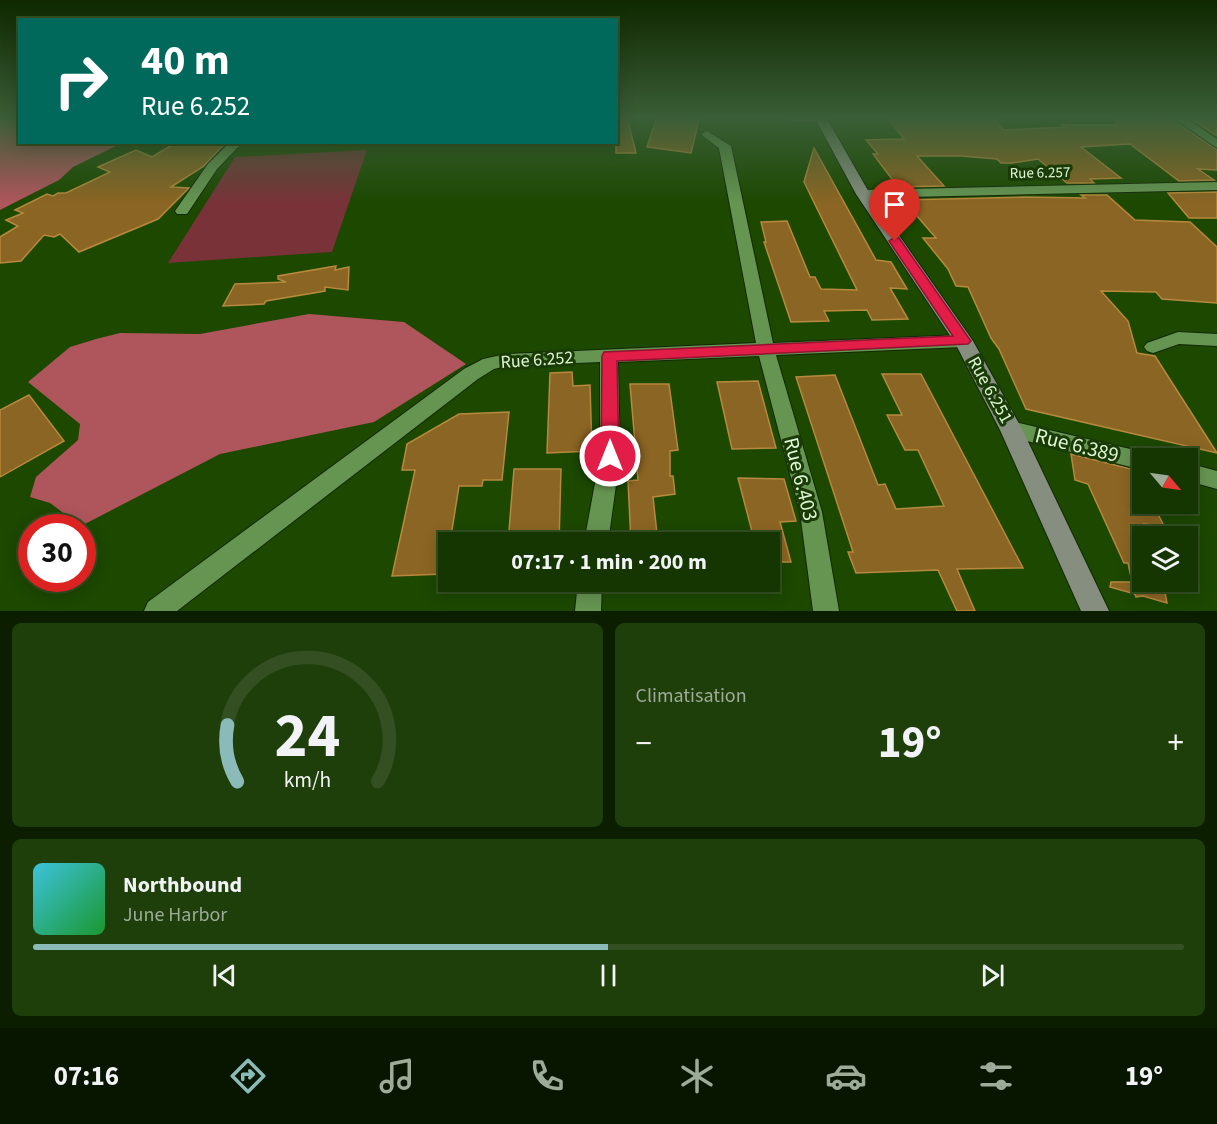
<!DOCTYPE html>
<html lang="fr">
<meta charset="utf-8">
<style>
body{margin:0;font-family:"Source Sans 3",sans-serif;background:#1e3e0a;color:#f1f3f6;height:100vh;display:flex;flex-direction:column;font-size:22px;white-space:nowrap}
*{box-sizing:border-box;margin:0}
p{font-size:20px;color:#9dab99}
.icon{flex:none;width:33px;height:33px;fill:none;stroke:currentColor;stroke-width:2;stroke-linecap:round;stroke-linejoin:round}
.map{position:relative;height:611px;overflow:hidden}
.sheet{display:flex;flex-direction:column;gap:12px;padding:12px;background:#0c1e00;flex:1}
.sheet>*{flex:none}
.hud{position:absolute;left:18px;top:18px;width:600px;height:126px;border-radius:0px;box-shadow:0 3px 15px #0003,0 0 0 2px #345022;background:#00695c;color:#fff;overflow:hidden}
.needle{width:39px;rotate:119deg}
.controls{position:absolute;left:1132px;top:448px;display:grid;gap:12px}
.controls a{display:grid;place-items:center;width:66px;height:66px;border-radius:0px;background:#153600;box-shadow:0 3px 15px #0003,0 0 0 2px #345022;font-size:30px}
.speed{position:absolute;left:18px;top:514px;display:flex;gap:12px;font-size:30px;font-weight:700;text-align:center}
.speed>*{display:grid;place-content:center;width:78px;height:78px;border-radius:50%;background:#153600;box-shadow:0 3px 15px #0003,0 0 0 2px #345022;line-height:1}
.speed .limit{border:9px solid #d22;background:#fff;color:#111}
.pin{position:absolute;display:grid;place-items:center;width:51px;height:51px;color:#fff;margin:-62px -26px;border-radius:50% 50% 50% 0;rotate:-45deg;box-shadow:0 0 6px #0007}
.pin .icon{rotate:45deg}
.me{position:absolute;width:66px;margin:-33px;rotate:0deg;stroke-linejoin:round;filter:drop-shadow(0 0 4px #0008)}
.turn{display:flex;align-items:center;gap:21px;height:126px;padding:0 24px;font-size:27px}
.turn .icon{width:78px;height:78px;stroke-width:2.5}
.turn b{display:block;font-size:42px;line-height:51px}
.big{font-size:45px;font-weight:700;line-height:1.1}
.sheet .card{flex:1;display:flex;flex-direction:column;justify-content:center;gap:9px;min-width:0;padding:0 21px;border-radius:9px;background:#1e3e0a}
.sheet .dial{align-items:center;gap:0}
.dial svg{height:156px;overflow:visible;fill:none;stroke:#345022;stroke-width:7;stroke-linecap:round;text-anchor:middle}
.dial text{fill:#f1f3f6;stroke:none}
.song{display:flex;align-items:center;gap:18px}
.cover{width:72px;height:72px;border-radius:9px;background:linear-gradient(135deg,hsl(190 70% 55%),hsl(130 70% 35%))}
.played{height:6px;border-radius:3px;background:linear-gradient(90deg,#8bbbb9 50%,#345022 50%)}
.keys{display:flex;justify-content:space-around;direction:ltr}
.heat{display:flex;justify-content:space-between;align-items:center;font-size:33px;direction:ltr}
.sheet .tiles{flex:1;display:grid;gap:12px;grid-template-columns:1fr 1fr}
.card:last-child{grid-column:span 2}
.trip{position:absolute;left:438px;top:532px;width:342px;height:60px;border-radius:0px;background:#153600;box-shadow:0 3px 15px #0003,0 0 0 2px #345022;font-weight:700;line-height:60px;text-align:center}
.tab-bar{display:flex;height:96px;justify-content:space-around;align-items:center;background:#081600;color:#9dab99}
.tab-bar .icon{width:42px;height:42px}
.tab-bar .selected{color:#8bbbb9}
.tab-bar b{font-size:27px;color:#f1f3f6}
.map>svg:first-child{display:block}
.green{fill:#783238}
.forest{fill:#af555c}
.building{fill:#8b6523;stroke:#b7893d;stroke-width:1.5}
.lines{fill:none;stroke-linecap:round;stroke-linejoin:round}
.street-casing{stroke:#122907;stroke-width:2}
.secondary-casing{stroke:#122907;stroke-width:2}
.street{fill:#669552;fill-rule:evenodd}
.secondary{fill:#858e7f;fill-rule:evenodd}
.route{fill:#e11d48;stroke:#92132f;stroke-width:1.5}
.labels{text-anchor:middle;dominant-baseline:central;stroke-width:6;stroke-linejoin:round;paint-order:stroke}
.far-street-label{font-size:15px;fill:#ddf6d3;stroke:#1a3b07}
.street-label{font-size:18px;fill:#ddf6d3;stroke:#1a3b07}
.near-street-label{font-size:21px;fill:#ddf6d3;stroke:#1a3b07}
</style>
<div class="map">
<svg width="1217" height="611" viewBox="0 0 1217 611">
<rect width="100%" height="100%" fill="#1c4800"/>
<!-- green -->
<polygon class="green" points="367,150 332,252 168,263 235,157"/>
<!-- forest -->
<g class="forest">
<polygon points="0,117 19,117 20,142 120,144 73,167 59,180 0,210"/>
<polygon points="309,314 404,322 466,364 374,422 220,454 81,526 50,503 30,497 36,477 78,440 80,424 28,382 70,347 96,339 120,333 200,334"/>
</g>
<!-- building -->
<g class="building">
<polygon points="616,117 627,117 636,153 616,153"/>
<polygon points="657,117 699,120 691,153 647,147"/>
<polygon points="887,117 991,117 1004,130 1065,127 1062,125 1118,125 1113,117 1170,118 1217,150 1217,170 1198,169 1214,180 1179,181 1130,144 1081,147 1121,178 1090,179 1094,183 1067,183 1038,159 1012,163 1001,163 997,159 961,156 917,156 944,186 898,187 873,154 878,154 866,140 904,139"/>
<polygon points="1191,119 1217,119 1217,136"/>
<polygon points="177,142 226,142 204,166 171,187 189,188 158,219 79,252 60,234 54,237 44,235 21,261 0,263 0,237 18,226 6,220 23,213 15,210 47,194 53,196 58,193 66,193 108,173 110,172 98,167 136,150 152,157"/>
<polygon points="814,148 876,260 891,262 907,289 890,288 908,319 872,320 867,310 824,311 829,321 791,322 764,242 766,242 761,222 787,221 810,277 815,277 821,289 857,290 804,182"/>
<polygon points="1217,192 1217,218 1189,218 1168,193"/>
<polygon points="1081,195 1107,195 1135,220 1190,222 1217,247 1217,303 1162,299 1156,292 1101,291 1128,321 1137,353 1155,356 1217,453 1026,409 999,349 991,338 968,287 956,286 948,269 923,238 936,238 903,200 1026,197 1085,198"/>
<polygon points="336,266 335,270 349,267 348,290 325,287 325,291 266,301 264,304 223,306 235,284 286,282 278,279 278,276"/>
<polygon points="572,372 573,386 590,385 592,451 547,453 550,373"/>
<polygon points="882,374 921,374 1023,568 957,569 975,611 957,611 938,570 856,573 848,552 853,552 796,377 835,375 878,485 885,484 896,509 944,506 918,450 905,450 887,415 902,415"/>
<polygon points="758,381 776,448 732,449 717,382"/>
<polygon points="630,384 669,384 678,450 670,451 670,476 673,476 675,494 653,497 658,543 631,543 628,481 638,480"/>
<polygon points="29,395 64,441 0,477 0,410"/>
<polygon points="509,412 502,480 483,480 482,486 459,486 445,574 392,576 415,470 402,470 407,444 459,414"/>
<polygon points="1071,454 1143,472 1143,504 1155,508 1164,526 1144,524 1151,537 1143,537 1143,582 1163,582 1167,603 1143,596 1136,597 1135,594 1110,587 1111,582 1132,582 1128,563 1124,563 1088,484 1075,480"/>
<polygon points="514,469 561,469 559,543 508,543"/>
<polygon points="738,478 784,479 796,521 780,522 791,562 770,562 770,543 755,543"/>
</g>
<g class="lines">
<defs>
<g id="street">
<polygon points="816,117 832,117 827,120"/>
<polygon points="1172,117 1185,117 1217,139 1217,148"/>
<polygon points="707,131 731,146 773,343 963,335 969,337 972,341 969,345 963,347 776,355 822,512 839,611 813,611 800,512 759,356 618,362 620,456 608,543 584,543 600,456 600,362 506,366 494,369 478,379 177,611 144,611 148,602 464,369 483,359 506,354 756,343 719,148 703,136 701,134"/>
<polygon points="230,142 243,142 217,169 187,214 177,214 175,211 208,164"/>
<polygon points="1217,182 1217,190 863,198 856,194 863,190"/>
<polygon points="1178,332 1217,334 1217,346 1179,344 1153,353 1147,351 1144,347 1147,343"/>
<polygon points="1011,421 1143,452 1150,455 1152,459 1143,459 1143,470 1011,437 1004,435 1001,429 1004,423"/>
<polygon points="1188,463 1217,471 1217,489 1188,481"/>
<polygon points="578,582 602,582 601,611 575,611"/>
</g>
<polygon id="secondary" points="781,117 827,119 870,194 973,341 1022,429 1109,611 1081,611 1000,430 955,343 856,194 817,122 787,121"/>
</defs>
<!-- street casing -->
<use href="#street" class="street-casing"/>
<!-- secondary casing -->
<use href="#secondary" class="secondary-casing"/>
<!-- street -->
<use href="#street" class="street"/>
<!-- secondary -->
<use href="#secondary" class="secondary"/>
</g>
<!-- sky -->
<linearGradient id="sky" x2="0" y2="1"><stop stop-color="#0f2800"/><stop offset="0.58" stop-color="#3a5e37"/><stop offset="1" stop-color="#3a5e37" stop-opacity="0"/></linearGradient>
<rect width="1217" height="203" fill="url(#sky)"/>
<!-- route -->
<polygon class="route" points="895,237 899,238 968,337 971,341 968,344 617,361 619,456 616,461 610,463 604,461 601,456 602,356 604,352 953,336 889,241"/>
<g class="labels">
<!-- far-street labels -->
<g class="far-street-label">
<text transform="translate(1040 173) rotate(-1)">Rue 6.257</text>
</g>
<!-- street labels -->
<g class="street-label">
<text transform="translate(537 360) rotate(-4)">Rue 6.252</text>
<text transform="translate(990 390) rotate(61)">Rue 6.251</text>
</g>
<!-- near-street labels -->
<g class="near-street-label">
<text transform="translate(1077 445) rotate(14)">Rue 6.389</text>
<text transform="translate(801 479) rotate(76)">Rue 6.403</text>
</g>
</g>
</svg>
<div class="controls">
<a><svg class="needle" viewBox="-14 -14 28 28"><path d="M0-13l5 13h-10z" fill="#e53935"/><path d="M0 13l5-13h-10z" fill="#9dab99"/></svg></a>
<a><svg class="icon" aria-label="layers" viewBox="0 0 24 24"><path d="M12 4l9 5-9 5-9-5zM3 14l9 5 9-5"/></svg></a>
</div>
<div class="speed"><div class="limit">30</div></div>
<div class="pin" style="left:895px;top:241px;background:#d93025"><svg class="icon" aria-label="arrive" viewBox="0 0 24 24"><path d="M6 21V4h12l-3 4 3 4H6"/></svg></div>
<svg class="me" style="left:610px;top:456px" viewBox="-20 -20 40 40"><circle r="17" fill="#e11d48" stroke="#fff" stroke-width="3"/><path d="M0-11L8 9 0 5-8 9z" fill="#fff"/></svg>
<div class="trip">07:17 · 1 min · 200 m</div>
<div class="hud">
<div class="turn"><svg class="icon" aria-label="right" viewBox="0 0 24 24"><path d="M7 20v-9h11M14 6l5 5-5 5"/></svg><div><b>40 m</b>Rue 6.252</div></div>
</div>
</div>
<section class="sheet">
<div class="tiles">
<div class="card dial"><svg viewBox="0 0 100 80">
<path d="M14 69A42 42 0 1 1 86 69"/>
<path d="M14 69A42 42 0 0 1 9 40" stroke="#8bbbb9"/>
<text x="50" y="56" font-size="32" font-weight="700">24</text>
<text x="50" y="72" font-size="11">km/h</text>
</svg></div>
<div class="card"><p>Climatisation</p>
<div class="heat"><a>−</a><b class="big">19°</b><a>+</a></div>
</div>
<div class="card">
<div class="song"><i class="cover"></i><div><b>Northbound</b><p>June Harbor</p></div></div>
<div class="played"></div>
<div class="keys"><svg class="icon" aria-label="previous" viewBox="0 0 24 24"><path d="M18 5L8 12l10 7zM5 5v14"/></svg><svg class="icon" aria-label="pause" viewBox="0 0 24 24"><path d="M8 5v14M16 5v14"/></svg><svg class="icon" aria-label="next" viewBox="0 0 24 24"><path d="M6 5l10 7-10 7zM19 5v14"/></svg></div>
</div>
</div>
</section>
<nav class="tab-bar">
<b>07:16</b>
<svg class="icon selected" aria-label="directions" viewBox="0 0 24 24"><path d="M12 3l9 9-9 9-9-9zM9 14v-3h6M13 9l2 2-2 2"/></svg>
<svg class="icon" aria-label="music" viewBox="0 0 24 24"><path d="M9 18V5l10-2v13"/><circle cx="6" cy="18" r="3"/><circle cx="16" cy="16" r="3"/></svg>
<svg class="icon" aria-label="phone" viewBox="0 0 24 24"><path d="M5 4h4l2 5-3 2q2 4 5 5l2-3 5 2v4C11 20 4 13 5 4z"/></svg>
<svg class="icon" aria-label="climate" viewBox="0 0 24 24"><path d="M12 3v18M4 7l16 10M4 17L20 7"/></svg>
<svg class="icon" aria-label="car" viewBox="0 0 24 24"><path d="M5 17H2v-5l4-1 3-4h7l3 4 3 1v5h-3M9 17h6M6 11h13"/><circle cx="7" cy="17" r="2"/><circle cx="17" cy="17" r="2"/></svg>
<svg class="icon" aria-label="filters" viewBox="0 0 24 24"><path d="M4 7h16M4 17h16"/><circle cx="9" cy="7" r="2"/><circle cx="15" cy="17" r="2"/></svg>
<b>19°</b>
</nav>
